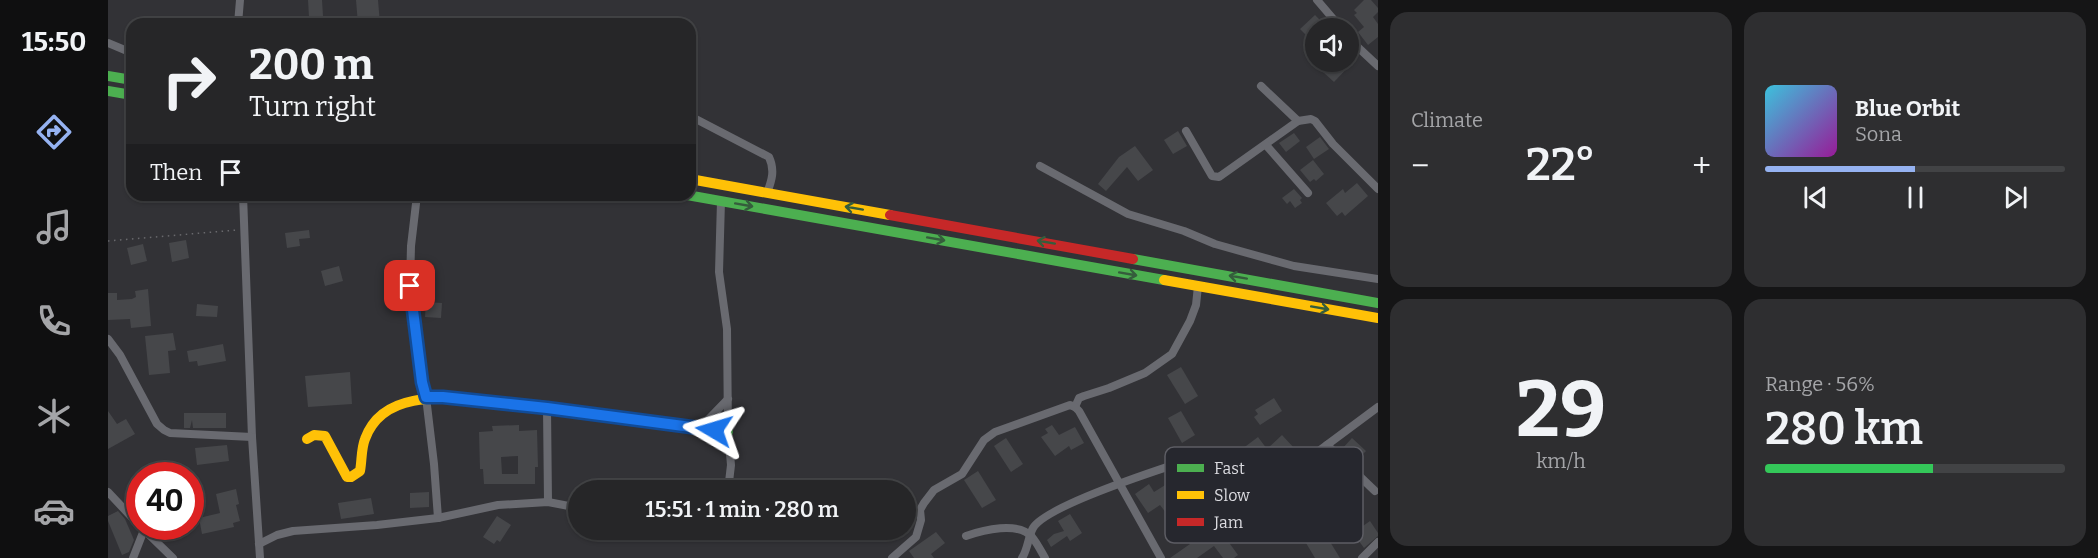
<!DOCTYPE html>
<meta charset="utf-8">
<style>
body{margin:0;font-family:Bitter,serif;background:#2e2e30;color:#f1f3f6;height:100vh;display:flex;flex-direction:column;font-size:22px;white-space:nowrap}
*{box-sizing:border-box;margin:0}
p{font-size:20px;color:#a4a5a8}
.icon{flex:none;width:33px;height:33px;fill:none;stroke:currentColor;stroke-width:2;stroke-linecap:round;stroke-linejoin:round}
.map{position:relative;flex:1;overflow:hidden}
.drawer{display:flex;flex-direction:column;gap:12px;padding:12px;background:#151516;width:720px}
.drawer>*{flex:none}
.banner{position:absolute;left:18px;top:18px;width:570px;height:183px;border-radius:18px;box-shadow:0 2px 4px #0004,0 0 0 2px #424345;background:#262628;color:#f1f3f6;overflow:hidden}
.controls{position:absolute;left:1197px;top:18px;display:grid;gap:12px}
.controls a{display:grid;place-items:center;width:54px;height:54px;border-radius:50%;background:#262628;box-shadow:0 2px 4px #0004,0 0 0 2px #424345;font-size:30px}
.speed{position:absolute;left:18px;top:462px;display:flex;gap:12px;font-size:30px;font-weight:700;text-align:center}
.speed>*{display:grid;place-content:center;width:78px;height:78px;border-radius:50%;background:#262628;box-shadow:0 2px 4px #0004,0 0 0 2px #424345;line-height:1}
.speed .limit{border:9px solid #d22;background:#fff;color:#111}
.pin{position:absolute;display:grid;place-items:center;width:51px;height:51px;color:#fff;margin:-26px;border-radius:12px;box-shadow:0 3px 9px #0006}
.me{position:absolute;width:66px;margin:-33px;rotate:277deg;stroke-linejoin:round;filter:drop-shadow(0 0 4px #0008)}
.turn{display:flex;align-items:center;gap:21px;height:126px;padding:0 24px;font-size:27px}
.turn .icon{width:78px;height:78px;stroke-width:2.5}
.turn b{display:block;font-size:42px;line-height:51px}
.then{display:flex;align-items:center;height:57px;padding:0 24px;background:#0003;gap:12px;font-size:22px}
.big{font-size:45px;font-weight:600;line-height:1.1}
.drawer .card{flex:1;display:flex;flex-direction:column;justify-content:center;gap:9px;min-width:0;padding:0 21px;border-radius:18px;background:#2e2e30}
.drawer .dial{align-items:center;gap:0}
.dial b{font-size:78px;line-height:1}
.song{display:flex;align-items:center;gap:18px}
.cover{width:72px;height:72px;border-radius:9px;background:linear-gradient(135deg,hsl(190 70% 55%),hsl(300 70% 35%))}
.played{height:6px;border-radius:3px;background:linear-gradient(90deg,#95b2f1 50%,#424345 50%)}
.keys{display:flex;justify-content:space-around;direction:ltr}
.heat{display:flex;justify-content:space-between;align-items:center;font-size:33px;direction:ltr}
.charge{height:9px;border-radius:4px;background:linear-gradient(90deg,#34c759 56%,#424345 0)}
.drawer .tiles{flex:1;display:grid;gap:12px;grid-template-columns:repeat(2,1fr)}
.trip{position:absolute;left:460px;top:480px;width:348px;height:60px;border-radius:30px;background:#262628;box-shadow:0 2px 4px #0004,0 0 0 2px #424345;font-weight:600;line-height:60px;text-align:center}
main{display:flex;flex:1;min-height:0}
.tabs{display:flex;flex-direction:column;width:108px;justify-content:space-around;align-items:center;background:#0f0f10;color:#a4a5a8}
.tabs .icon{width:42px;height:42px}
.tabs .active{color:#95b2f1}
.tabs b{font-size:27px;color:#f1f3f6}
.map>svg:first-child{display:block}
.building{fill:#46474a;fill-rule:evenodd}
.lines{fill:none;stroke-linecap:round;stroke-linejoin:round}
.path{stroke:#69696d;stroke-width:1.5;stroke-dasharray:1.5 4.5;stroke-linecap:butt}
.street{stroke:#696a70;stroke-width:8}
.fast{stroke:#4caf50;stroke-width:10}
.slow{stroke:#ffc107;stroke-width:10}
.jam{stroke:#c62828;stroke-width:10}
.oneway{stroke:#355d3c}
.route-casing{stroke:#114b97;stroke-width:15}
.route{stroke:#1a73e8;stroke-width:10}
.key{fill:#26272e;stroke:#5d5d64;stroke-width:1.5}
.key-label{font-size:16px;fill:#dcdce1}
</style>
<main>
<nav class="tabs">
<b>15:50</b>
<svg class="icon active" aria-label="directions" viewBox="0 0 24 24"><path d="M12 3l9 9-9 9-9-9zM9 14v-3h6M13 9l2 2-2 2"/></svg>
<svg class="icon" aria-label="music" viewBox="0 0 24 24"><path d="M9 18V5l10-2v13"/><circle cx="6" cy="18" r="3"/><circle cx="16" cy="16" r="3"/></svg>
<svg class="icon" aria-label="phone" viewBox="0 0 24 24"><path d="M5 4h4l2 5-3 2q2 4 5 5l2-3 5 2v4C11 20 4 13 5 4z"/></svg>
<svg class="icon" aria-label="climate" viewBox="0 0 24 24"><path d="M12 3v18M4 7l16 10M4 17L20 7"/></svg>
<svg class="icon" aria-label="car" viewBox="0 0 24 24"><path d="M5 17H2v-5l4-1 3-4h7l3 4 3 1v5h-3M9 17h6M6 11h13"/><circle cx="7" cy="17" r="2"/><circle cx="17" cy="17" r="2"/></svg>
</nav>
<div class="map">
<svg width="1270" height="558" viewBox="0 0 1270 558">
<rect width="100%" height="100%" fill="#323236"/>
<!-- building -->
<g class="building">
<polygon points="200,0 214,0 215,16 201,17"/>
<polygon points="248,0 270,0 272,24 250,24"/>
<polygon points="1256,0 1263,0 1270,8 1270,12 1265,17 1270,24 1270,37 1260,45 1250,32 1256,27 1246,15 1249,13 1246,10"/>
<polygon points="1207,15 1220,28 1208,28 1208,45 1192,29"/>
<polygon points="1225,62 1245,62 1226,82 1215,72"/>
<polygon points="1070,131 1079,146 1065,154 1056,140"/>
<polygon points="1186,133 1192,141 1178,152 1171,143"/>
<polygon points="1212,137 1221,149 1206,159 1198,147"/>
<polygon points="1027,146 1045,170 1030,181 1019,167 998,191 990,184 1011,157"/>
<polygon points="1205,160 1216,174 1208,181 1206,179 1202,182 1192,170"/>
<polygon points="1249,183 1260,196 1237,216 1234,212 1229,216 1218,203 1235,189 1237,193"/>
<polygon points="1186,189 1194,198 1192,200 1194,203 1187,208 1182,201 1179,204 1174,198"/>
<polygon points="201,230 202,238 191,239 192,246 179,248 177,233"/>
<polygon points="78,240 81,258 64,262 61,243"/>
<polygon points="35,244 39,261 23,265 19,248"/>
<polygon points="231,266 235,281 217,286 213,271"/>
<polygon points="40,289 43,326 23,328 22,319 0,320 0,293 9,293 9,300 24,299 28,297 27,291"/>
<polygon points="318,302 334,303 333,318 317,317"/>
<polygon points="89,304 110,306 109,317 88,316"/>
<polygon points="65,333 68,350 60,351 62,373 41,375 37,336"/>
<polygon points="115,344 118,361 90,366 89,361 81,362 79,351"/>
<polygon points="1073,367 1090,396 1077,404 1059,375"/>
<polygon points="242,372 244,404 200,407 197,376"/>
<polygon points="1166,398 1174,411 1152,425 1146,417 1150,414 1147,410"/>
<polygon points="0,411 9,424 18,419 27,434 0,449"/>
<polygon points="1073,411 1087,435 1074,443 1060,418"/>
<polygon points="76,413 118,413 118,428 85,428 84,420 82,428 76,428"/>
<path d="M411,425v6l18,-1 1,37h-3v17h-51l-1,-15h-3l-1,-37 14,-1 -1,-5zM410,456v18h-16l-1,-17z"/>
<polygon points="944,425 951,435 967,427 976,443 963,450 961,446 947,456 933,437 940,433 937,429"/>
<polygon points="1174,435 1187,449 1157,476 1142,459 1138,462 1130,452 1150,437 1159,449"/>
<polygon points="898,438 915,464 903,472 886,446"/>
<polygon points="1244,438 1258,451 1250,459 1247,456 1243,460 1233,450"/>
<polygon points="119,445 121,461 89,465 87,448"/>
<path d="M1114,462l5,7 -16,11 9,12 11,-8 16,24 18,-9 15,-12 6,8 -61,42 13,18 -4,3h-11l-9,-12 -17,12h-27l20,-14 -2,-2 5,-4 -14,-20 -6,4 -13,-17 -12,8 -13,-19 14,-10 5,8 16,-10 8,13zM1100,494l17,25 -22,14 -17,-24z"/>
<polygon points="870,471 888,500 874,508 856,480"/>
<polygon points="128,489 131,504 128,505 132,521 125,523 126,527 94,534 91,518 112,513 108,494"/>
<polygon points="321,492 321,507 302,508 302,493"/>
<polygon points="263,498 266,514 233,519 230,503"/>
<polygon points="10,511 17,519 26,540 21,552 14,555 0,521 0,516"/>
<polygon points="962,514 974,533 962,541 959,536 943,547 939,540 946,534 956,531 950,521"/>
<polygon points="389,516 403,525 392,542 389,540 386,544 375,537"/>
<polygon points="1262,521 1270,533 1270,536 1256,548 1245,533"/>
<polygon points="828,532 837,543 823,554 826,558 806,558 801,551"/>
<polygon points="1215,532 1224,545 1232,558 1207,558 1198,543"/>
</g>
<g class="lines">
<!-- path -->
<polyline class="path" points="0,241 129,230"/>
<!-- street -->
<g class="street">
<polyline points="1209,0 1233,28"/>
<polyline points="130,24 132,0"/>
<polyline points="1240,38 1270,66"/>
<polyline points="0,43 24,53"/>
<polyline points="1153,86 1190,121"/>
<path d="M582,116l79,41c6,13 3,23 -2,36"/>
<polyline points="1078,131 1104,176 1111,177 1190,121 1203,119 1207,121 1225,144 1270,189"/>
<polyline points="1158,145 1200,193"/>
<polyline points="932,166 1020,214 1076,231 1107,244 1186,266 1270,279"/>
<polyline points="135,195 144,437 152,558"/>
<polyline points="309,195 303,246 302,286 314,382 318,397 326,464 330,518"/>
<polyline points="613,201 611,272 619,329 620,432 623,465 621,482 615,490"/>
<polyline points="0,339 12,355 49,424 56,430 62,433 144,437"/>
<polyline points="967,407 971,398 976,396 1001,388 1037,373 1064,354 1082,321 1088,305 1090,286"/>
<polyline points="439,408 440,502"/>
<polyline points="592,428 620,399"/>
<polyline points="1219,445 1267,491"/>
<polyline points="0,492 32,526"/>
<polyline points="32,526 65,558"/>
<path d="M858,536c17,-6 52,-15 66,1 5,6 9,14 13,21"/>
<polyline points="151,544 169,535 185,531 269,525 330,518 390,505 440,502 471,508"/>
<polyline points="25,558 36,530"/>
<polyline points="784,558 808,537 813,520 812,510 816,503 826,490 854,474 876,440 887,432 962,405 967,407 971,411 1053,558"/>
<path d="M914,558c6,-9 6,-21 11,-30 14,-24 152,-67 184,-77h6l6,4 28,39h4l117,-87"/>
<polyline points="1254,558 1270,542"/>
</g>
<!-- fast -->
<g class="fast">
<polyline points="0,76 24,80"/>
<polyline points="0,91 24,95"/>
<polyline points="579,195 1056,280"/>
<polyline points="1025,259 1270,303"/>
<polyline points="371,401 620,432"/>
</g>
<!-- slow -->
<g class="slow">
<polyline points="582,179 782,215"/>
<polyline points="1056,280 1270,318"/>
<path d="M199,439l7,-4 11,1 22,41h4l9,-6c2,-10 1,-22 5,-32 17,-47 74,-42 114,-38"/>
</g>
<!-- jam -->
<polyline class="jam" points="782,215 1025,259"/>
</g>
<!-- one-way arrows -->
<defs><path id="oneway-shaft" d="M-6 0H5M1.5-3L5.5 0L1.5 3" fill="none" stroke-width="1.6" stroke-linecap="round" stroke-linejoin="round" transform="scale(1.5)"/></defs>
<g class="oneway">
<use href="#oneway-shaft" transform="translate(636 205) rotate(10)"/>
<use href="#oneway-shaft" transform="translate(746 208) rotate(-170)"/>
<use href="#oneway-shaft" transform="translate(828 239) rotate(10)"/>
<use href="#oneway-shaft" transform="translate(938 242) rotate(-170)"/>
<use href="#oneway-shaft" transform="translate(1020 274) rotate(10)"/>
<use href="#oneway-shaft" transform="translate(1130 277) rotate(-170)"/>
<use href="#oneway-shaft" transform="translate(1212 308) rotate(10)"/>
</g>
<g class="lines">
<defs>
<polyline id="route" points="302,286 314,382 318,397 335,397 439,408 606,430"/>
</defs>
<!-- route casing -->
<use href="#route" class="route-casing"/>
<!-- route -->
<use href="#route" class="route"/>
</g>
<!-- legend -->
<rect x="1057" y="447" width="198" height="96" rx="9" class="key"/>
<rect x="1069" y="464" width="27" height="8" fill="#4caf50"/>
<rect x="1069" y="491" width="27" height="8" fill="#ffc107"/>
<rect x="1069" y="518" width="27" height="8" fill="#c62828"/>
<g class="key-label">
<text x="1106" y="474">Fast</text>
<text x="1106" y="501">Slow</text>
<text x="1106" y="528">Jam</text>
</g>
</svg>
<div class="controls">
<a><svg class="icon" aria-label="sound" viewBox="0 0 24 24"><path d="M4 9h4l5-4v14l-5-4H4zM17 9q2 3 0 6"/></svg></a>
</div>
<div class="speed"><div class="limit">40</div></div>
<div class="pin" style="left:302px;top:286px;background:#d93025"><svg class="icon" aria-label="arrive" viewBox="0 0 24 24"><path d="M6 21V4h12l-3 4 3 4H6"/></svg></div>
<svg class="me" style="left:606px;top:430px" viewBox="-20 -20 40 40"><path d="M0-17L14 15 0 8-14 15z" fill="#1a73e8" stroke="#fff" stroke-width="4"/></svg>
<div class="trip">15:51 · 1 min · 280 m</div>
<div class="banner">
<div class="turn"><svg class="icon" aria-label="right" viewBox="0 0 24 24"><path d="M7 20v-9h11M14 6l5 5-5 5"/></svg><div><b>200 m</b>Turn right</div></div>
<div class="then">Then<svg class="icon" aria-label="arrive" viewBox="0 0 24 24"><path d="M6 21V4h12l-3 4 3 4H6"/></svg></div>
</div>
</div>
<section class="drawer">
<div class="tiles">
<div class="card"><p>Climate</p>
<div class="heat"><a>−</a><b class="big">22°</b><a>+</a></div>
</div>
<div class="card">
<div class="song"><i class="cover"></i><div><b>Blue Orbit</b><p>Sona</p></div></div>
<div class="played"></div>
<div class="keys"><svg class="icon" aria-label="previous" viewBox="0 0 24 24"><path d="M18 5L8 12l10 7zM5 5v14"/></svg><svg class="icon" aria-label="pause" viewBox="0 0 24 24"><path d="M8 5v14M16 5v14"/></svg><svg class="icon" aria-label="next" viewBox="0 0 24 24"><path d="M6 5l10 7-10 7zM19 5v14"/></svg></div>
</div>
<div class="card dial"><b>29</b><p>km/h</p></div>
<div class="card"><p>Range · 56%</p><b class="big">280 km</b><div class="charge"></div></div>
</div>
</section>
</main>
